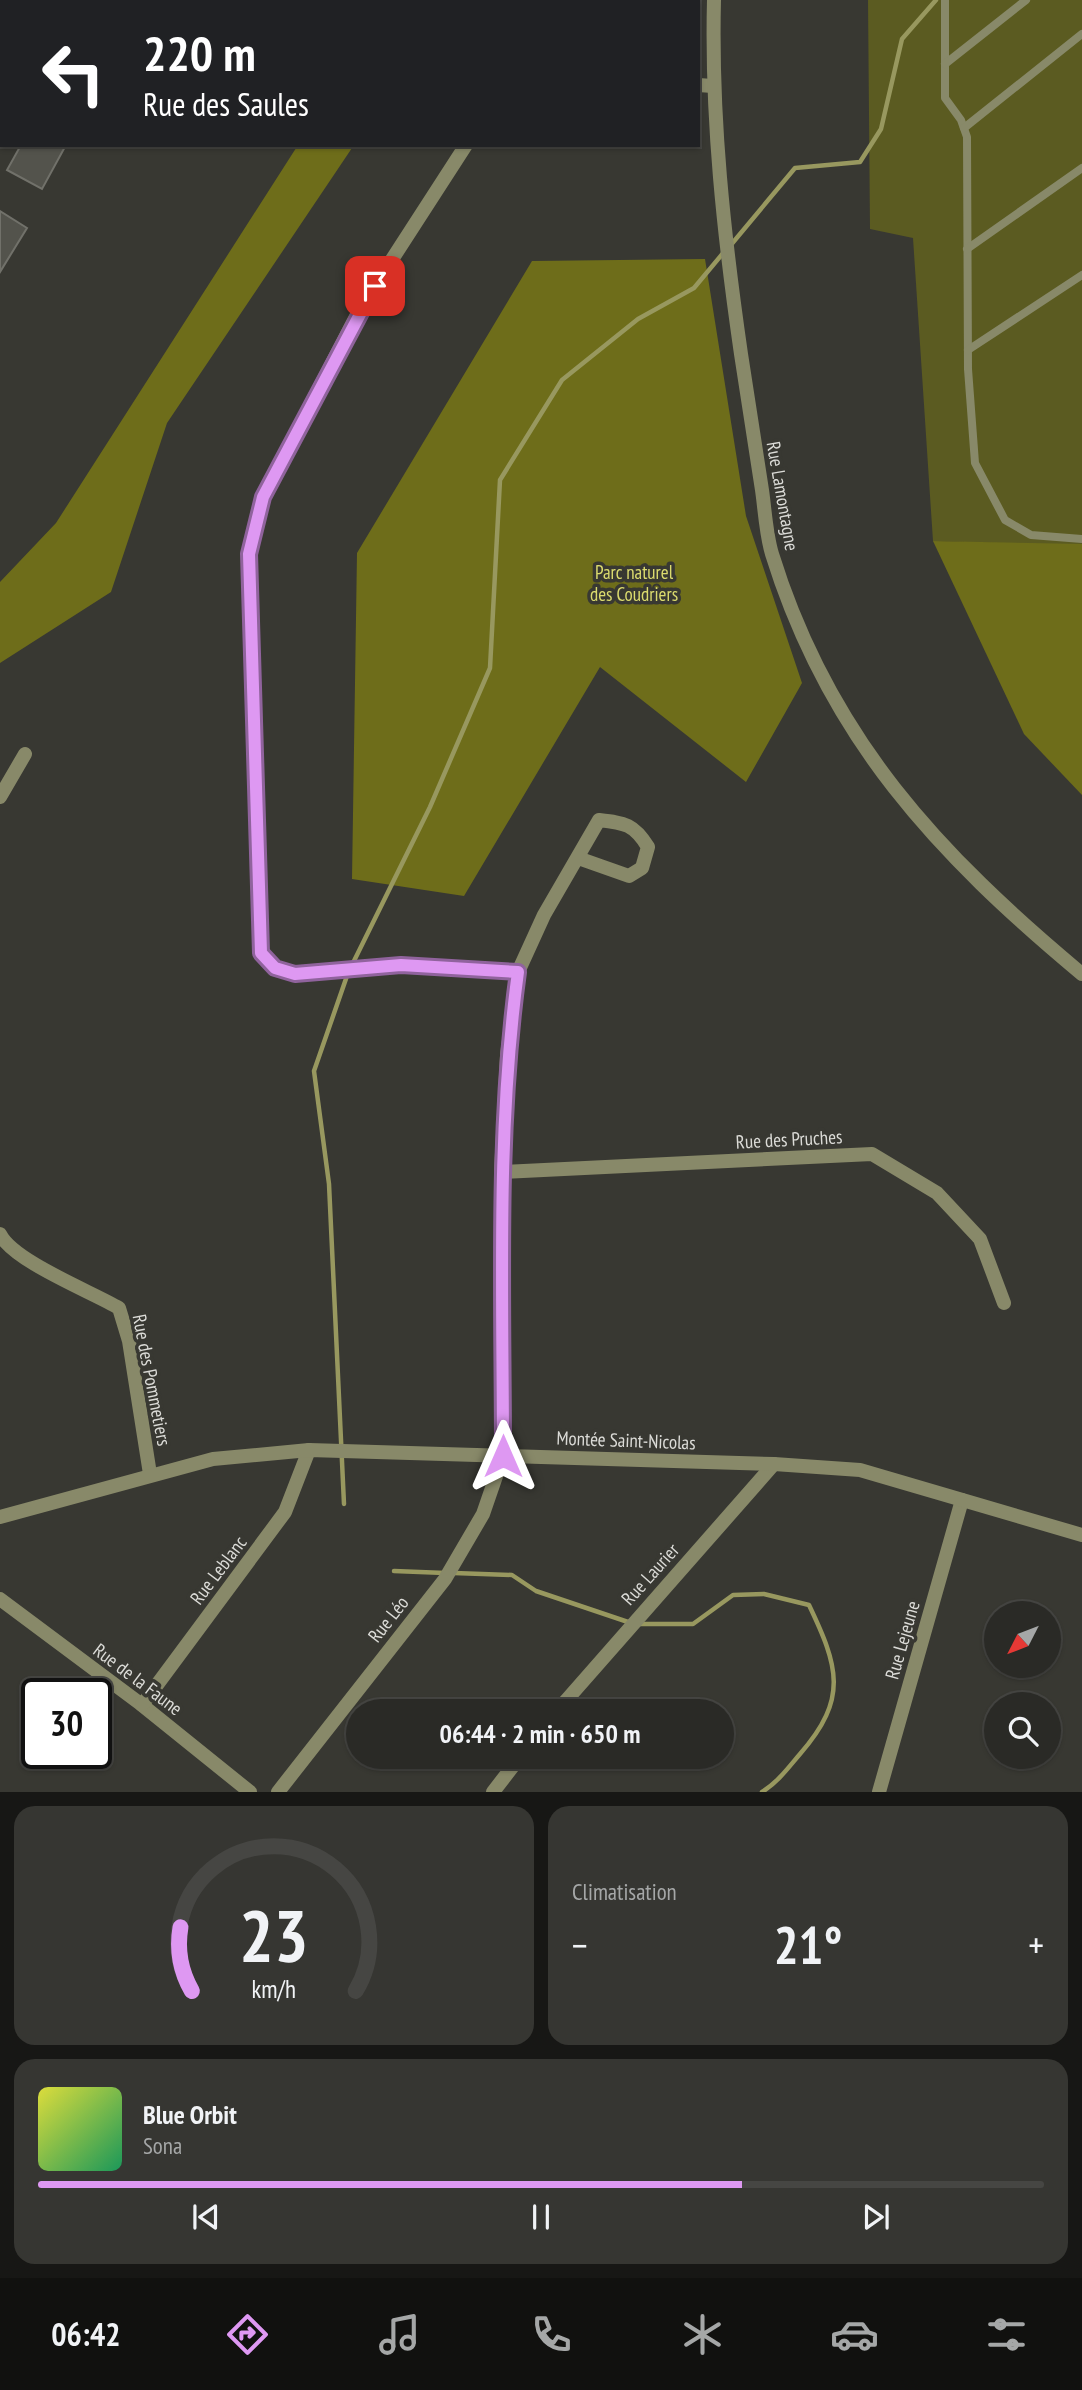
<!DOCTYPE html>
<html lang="fr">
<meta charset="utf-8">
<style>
body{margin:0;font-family:"PT Sans Narrow",sans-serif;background:#363632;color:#f1f3f6;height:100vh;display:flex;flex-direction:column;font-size:26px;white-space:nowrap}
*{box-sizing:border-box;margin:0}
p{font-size:23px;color:#a5a7a7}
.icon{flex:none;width:38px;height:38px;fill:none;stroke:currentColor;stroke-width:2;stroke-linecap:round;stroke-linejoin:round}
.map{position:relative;height:1792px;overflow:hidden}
.sheet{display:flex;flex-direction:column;gap:14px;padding:14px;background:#171715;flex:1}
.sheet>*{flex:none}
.banner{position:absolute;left:0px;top:0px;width:700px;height:147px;box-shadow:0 2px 5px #0004,0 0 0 2px #464643;background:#202124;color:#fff;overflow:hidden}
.needle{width:46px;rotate:228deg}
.fabs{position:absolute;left:984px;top:1601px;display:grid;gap:14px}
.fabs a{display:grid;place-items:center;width:77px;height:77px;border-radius:50%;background:#2a2a26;box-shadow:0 2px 5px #0004,0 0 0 2px #464643;font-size:35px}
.speed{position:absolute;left:21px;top:1678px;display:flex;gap:14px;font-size:35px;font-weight:700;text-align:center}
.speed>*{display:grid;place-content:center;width:91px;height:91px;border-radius:50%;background:#2a2a26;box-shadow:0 2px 5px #0004,0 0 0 2px #464643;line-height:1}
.speed .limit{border:4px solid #111;border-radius:10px;background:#fff;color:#111}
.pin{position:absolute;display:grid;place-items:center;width:60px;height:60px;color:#fff;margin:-30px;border-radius:14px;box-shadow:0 4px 10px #0006}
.me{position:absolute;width:77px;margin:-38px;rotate:0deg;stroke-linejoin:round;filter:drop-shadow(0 0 5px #0008)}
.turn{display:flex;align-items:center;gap:24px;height:147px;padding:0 28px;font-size:32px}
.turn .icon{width:91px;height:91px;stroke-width:2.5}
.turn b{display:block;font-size:49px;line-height:60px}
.big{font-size:52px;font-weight:800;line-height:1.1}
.sheet .card{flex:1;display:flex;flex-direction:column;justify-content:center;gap:10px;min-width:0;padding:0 24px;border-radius:21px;background:#363632}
.sheet .dial{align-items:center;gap:0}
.dial svg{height:182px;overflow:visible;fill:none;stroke:#464643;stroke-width:7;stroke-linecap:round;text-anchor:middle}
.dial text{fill:#f1f3f6;stroke:none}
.song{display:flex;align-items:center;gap:21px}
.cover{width:84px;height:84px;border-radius:10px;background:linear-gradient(135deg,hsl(60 70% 55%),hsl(150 70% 35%))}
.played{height:7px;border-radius:4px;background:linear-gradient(90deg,#de98f2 70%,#464643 70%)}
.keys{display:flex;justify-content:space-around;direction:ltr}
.heat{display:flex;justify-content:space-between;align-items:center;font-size:38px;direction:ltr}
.sheet .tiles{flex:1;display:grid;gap:14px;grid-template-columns:1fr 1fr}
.card:last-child{grid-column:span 2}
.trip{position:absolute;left:346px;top:1699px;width:388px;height:70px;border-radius:35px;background:#2a2a26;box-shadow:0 2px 5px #0004,0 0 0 2px #464643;font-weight:800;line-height:70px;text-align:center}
.tabs{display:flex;height:112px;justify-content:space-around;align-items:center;background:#11110f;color:#a5a7a7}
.tabs .icon{width:49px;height:49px}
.tabs .active{color:#de98f2}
.tabs b{font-size:32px;color:#f1f3f6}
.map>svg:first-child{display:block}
.green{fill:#5b5b21}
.forest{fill:#6e6d1a}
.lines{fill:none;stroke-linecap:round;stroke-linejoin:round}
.stream{stroke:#98985f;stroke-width:4.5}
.building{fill:#53534c;stroke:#71716a;stroke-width:2}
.service{stroke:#888969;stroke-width:8}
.minor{stroke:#888969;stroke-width:14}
.tertiary{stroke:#888969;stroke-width:14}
.route-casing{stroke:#90639d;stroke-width:18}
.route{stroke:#de98f2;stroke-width:12}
.labels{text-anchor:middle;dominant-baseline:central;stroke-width:7;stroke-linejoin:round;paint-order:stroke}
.street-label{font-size:19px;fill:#dbdbd7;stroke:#383832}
.park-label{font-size:19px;fill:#dbdb6e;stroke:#383832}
</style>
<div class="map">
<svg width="1082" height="1792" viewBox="0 0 1082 1792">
<rect width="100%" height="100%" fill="#383832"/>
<!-- green -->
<polygon class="green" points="868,0 1082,0 1082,546 933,541 913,238 870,229"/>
<!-- forest -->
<g class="forest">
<polygon points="298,145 354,145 167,423 111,592 0,663 0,582 56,523"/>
<polygon points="705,259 746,516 802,683 746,782 600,667 464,896 352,879 357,553 532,261"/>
<polygon points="933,541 1082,544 1082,795 1024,734"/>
</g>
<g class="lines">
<!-- stream -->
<g class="stream">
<polyline points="730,246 795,168 860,162 881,129 902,39 936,0"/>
<polyline points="352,965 430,807 490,668 500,480 562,380 638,319 694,288 724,252"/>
<polyline points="344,1504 329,1184 314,1071 348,973"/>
<polyline points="394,1571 445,1573"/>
<polyline points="454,1573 512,1575 536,1591 631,1623"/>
<path d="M639,1624h54l40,-29 31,-1 45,11c29,61 40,93 -9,149 -12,14 -22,28 -38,38"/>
</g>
</g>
<!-- building -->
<g class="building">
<polygon points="21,145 66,145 42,189 7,170"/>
<polygon points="0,211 27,228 0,272"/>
</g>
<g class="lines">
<!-- service -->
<g class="service">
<polyline points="945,0 945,98 961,120 967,137 968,369 975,463 1005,520 1031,535 1082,539"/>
<polyline points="945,64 1026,0"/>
<polyline points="964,128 1082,34"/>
<polyline points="967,249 1082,168"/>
<polyline points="968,350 1082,275"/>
</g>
<!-- minor -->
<g class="minor">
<polyline points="698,85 713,86"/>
<polyline points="466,145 360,309 263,497 249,554 261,953 275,968 295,974 401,965 518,972"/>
<polyline points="0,797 25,754"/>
<polyline points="501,1172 872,1154 937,1193 980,1239 1004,1303"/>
<path d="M0,1234c13,27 92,58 119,74l10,33 21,133"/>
<polyline points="0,1599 142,1705 250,1792"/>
<polyline points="142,1705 285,1512 309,1450"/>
<polyline points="556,1712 774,1464"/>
<path d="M278,1792l167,-213 38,-65 20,-58 -2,-284 6,-117 11,-83 26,-57 55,-95c26,3 35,4 49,27l-6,21 -13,8 -51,-18"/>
<polyline points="493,1792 520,1757"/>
<polyline points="879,1792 962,1500"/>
</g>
<!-- tertiary -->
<g class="tertiary">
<path d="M714,0c-3,119 10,236 27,354 7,45 14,90 21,136 3,21 4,44 10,64 57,184 166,300 310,420"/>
<polyline points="26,2 27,0"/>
<polyline points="0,42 2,39"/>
<polyline points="0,1517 213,1459 309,1450 774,1464 860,1470 1082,1535"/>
</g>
</g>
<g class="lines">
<defs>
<path id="route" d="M375,286l-112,211 -14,57 12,399 14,15 20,6 106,-9 117,7c-22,161 -15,322 -15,484"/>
</defs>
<!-- route casing -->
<use href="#route" class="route-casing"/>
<!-- route -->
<use href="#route" class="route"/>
</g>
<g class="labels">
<!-- street labels -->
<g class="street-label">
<text transform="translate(783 496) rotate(80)">Rue Lamontagne</text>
<text transform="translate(789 1139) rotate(-3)">Rue des Pruches</text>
<text transform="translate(152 1380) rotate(79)">Rue des Pommetiers</text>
<text transform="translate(626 1440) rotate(2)">Montée Saint-Nicolas</text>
<text transform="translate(218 1570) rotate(-53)">Rue Leblanc</text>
<text transform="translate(650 1574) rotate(-48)">Rue Laurier</text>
<text transform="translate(388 1619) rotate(-52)">Rue Léo</text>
<text transform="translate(902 1640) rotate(-74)">Rue Lejeune</text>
<text transform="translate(138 1679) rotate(37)">Rue de la Faune</text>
</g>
<!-- park labels -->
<g class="park-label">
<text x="634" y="572">Parc naturel<tspan x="634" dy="22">des Coudriers</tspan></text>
</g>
</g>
</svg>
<div class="fabs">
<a><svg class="needle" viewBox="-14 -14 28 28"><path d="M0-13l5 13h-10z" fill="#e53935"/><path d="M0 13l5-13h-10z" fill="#a5a7a7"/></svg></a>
<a><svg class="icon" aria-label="search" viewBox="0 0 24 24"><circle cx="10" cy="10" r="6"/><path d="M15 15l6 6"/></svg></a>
</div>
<div class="speed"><div class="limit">30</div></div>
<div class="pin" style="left:375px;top:286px;background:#d93025"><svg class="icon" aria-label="arrive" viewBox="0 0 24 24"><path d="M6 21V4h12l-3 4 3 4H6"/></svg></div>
<svg class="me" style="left:503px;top:1456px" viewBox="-20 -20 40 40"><path d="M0-17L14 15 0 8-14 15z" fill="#de98f2" stroke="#fff" stroke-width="4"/></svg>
<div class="trip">06:44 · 2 min · 650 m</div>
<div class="banner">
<div class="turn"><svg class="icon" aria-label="left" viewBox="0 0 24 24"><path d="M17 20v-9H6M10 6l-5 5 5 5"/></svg><div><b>220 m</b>Rue des Saules</div></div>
</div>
</div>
<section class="sheet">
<div class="tiles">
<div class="card dial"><svg viewBox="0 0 100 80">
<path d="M14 69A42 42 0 1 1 86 69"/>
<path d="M14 69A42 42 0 0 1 9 41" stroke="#de98f2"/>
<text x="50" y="56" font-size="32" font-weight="700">23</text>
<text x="50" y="72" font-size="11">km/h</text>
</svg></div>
<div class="card"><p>Climatisation</p>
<div class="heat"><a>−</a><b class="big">21°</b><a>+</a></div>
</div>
<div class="card">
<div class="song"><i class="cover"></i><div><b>Blue Orbit</b><p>Sona</p></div></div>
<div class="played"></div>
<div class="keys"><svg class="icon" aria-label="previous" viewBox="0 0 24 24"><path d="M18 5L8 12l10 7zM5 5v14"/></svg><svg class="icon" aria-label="pause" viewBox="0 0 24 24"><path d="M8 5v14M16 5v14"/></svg><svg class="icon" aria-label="next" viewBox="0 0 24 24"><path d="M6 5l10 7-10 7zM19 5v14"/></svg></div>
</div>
</div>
</section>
<nav class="tabs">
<b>06:42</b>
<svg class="icon active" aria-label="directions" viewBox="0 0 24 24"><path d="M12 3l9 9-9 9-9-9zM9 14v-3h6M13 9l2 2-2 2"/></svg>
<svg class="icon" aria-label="music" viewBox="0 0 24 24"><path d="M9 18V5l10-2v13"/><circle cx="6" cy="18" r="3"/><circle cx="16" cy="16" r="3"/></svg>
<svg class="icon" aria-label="phone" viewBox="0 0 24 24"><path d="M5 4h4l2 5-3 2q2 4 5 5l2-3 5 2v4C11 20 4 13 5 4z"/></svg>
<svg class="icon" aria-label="climate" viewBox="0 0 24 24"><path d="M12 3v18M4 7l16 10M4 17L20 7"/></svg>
<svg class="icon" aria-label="car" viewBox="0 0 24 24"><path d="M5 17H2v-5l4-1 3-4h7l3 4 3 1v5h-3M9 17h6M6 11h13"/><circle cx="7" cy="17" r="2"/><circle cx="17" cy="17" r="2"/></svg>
<svg class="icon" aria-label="filters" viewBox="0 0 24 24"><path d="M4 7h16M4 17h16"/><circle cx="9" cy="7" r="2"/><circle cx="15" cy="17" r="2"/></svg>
</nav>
